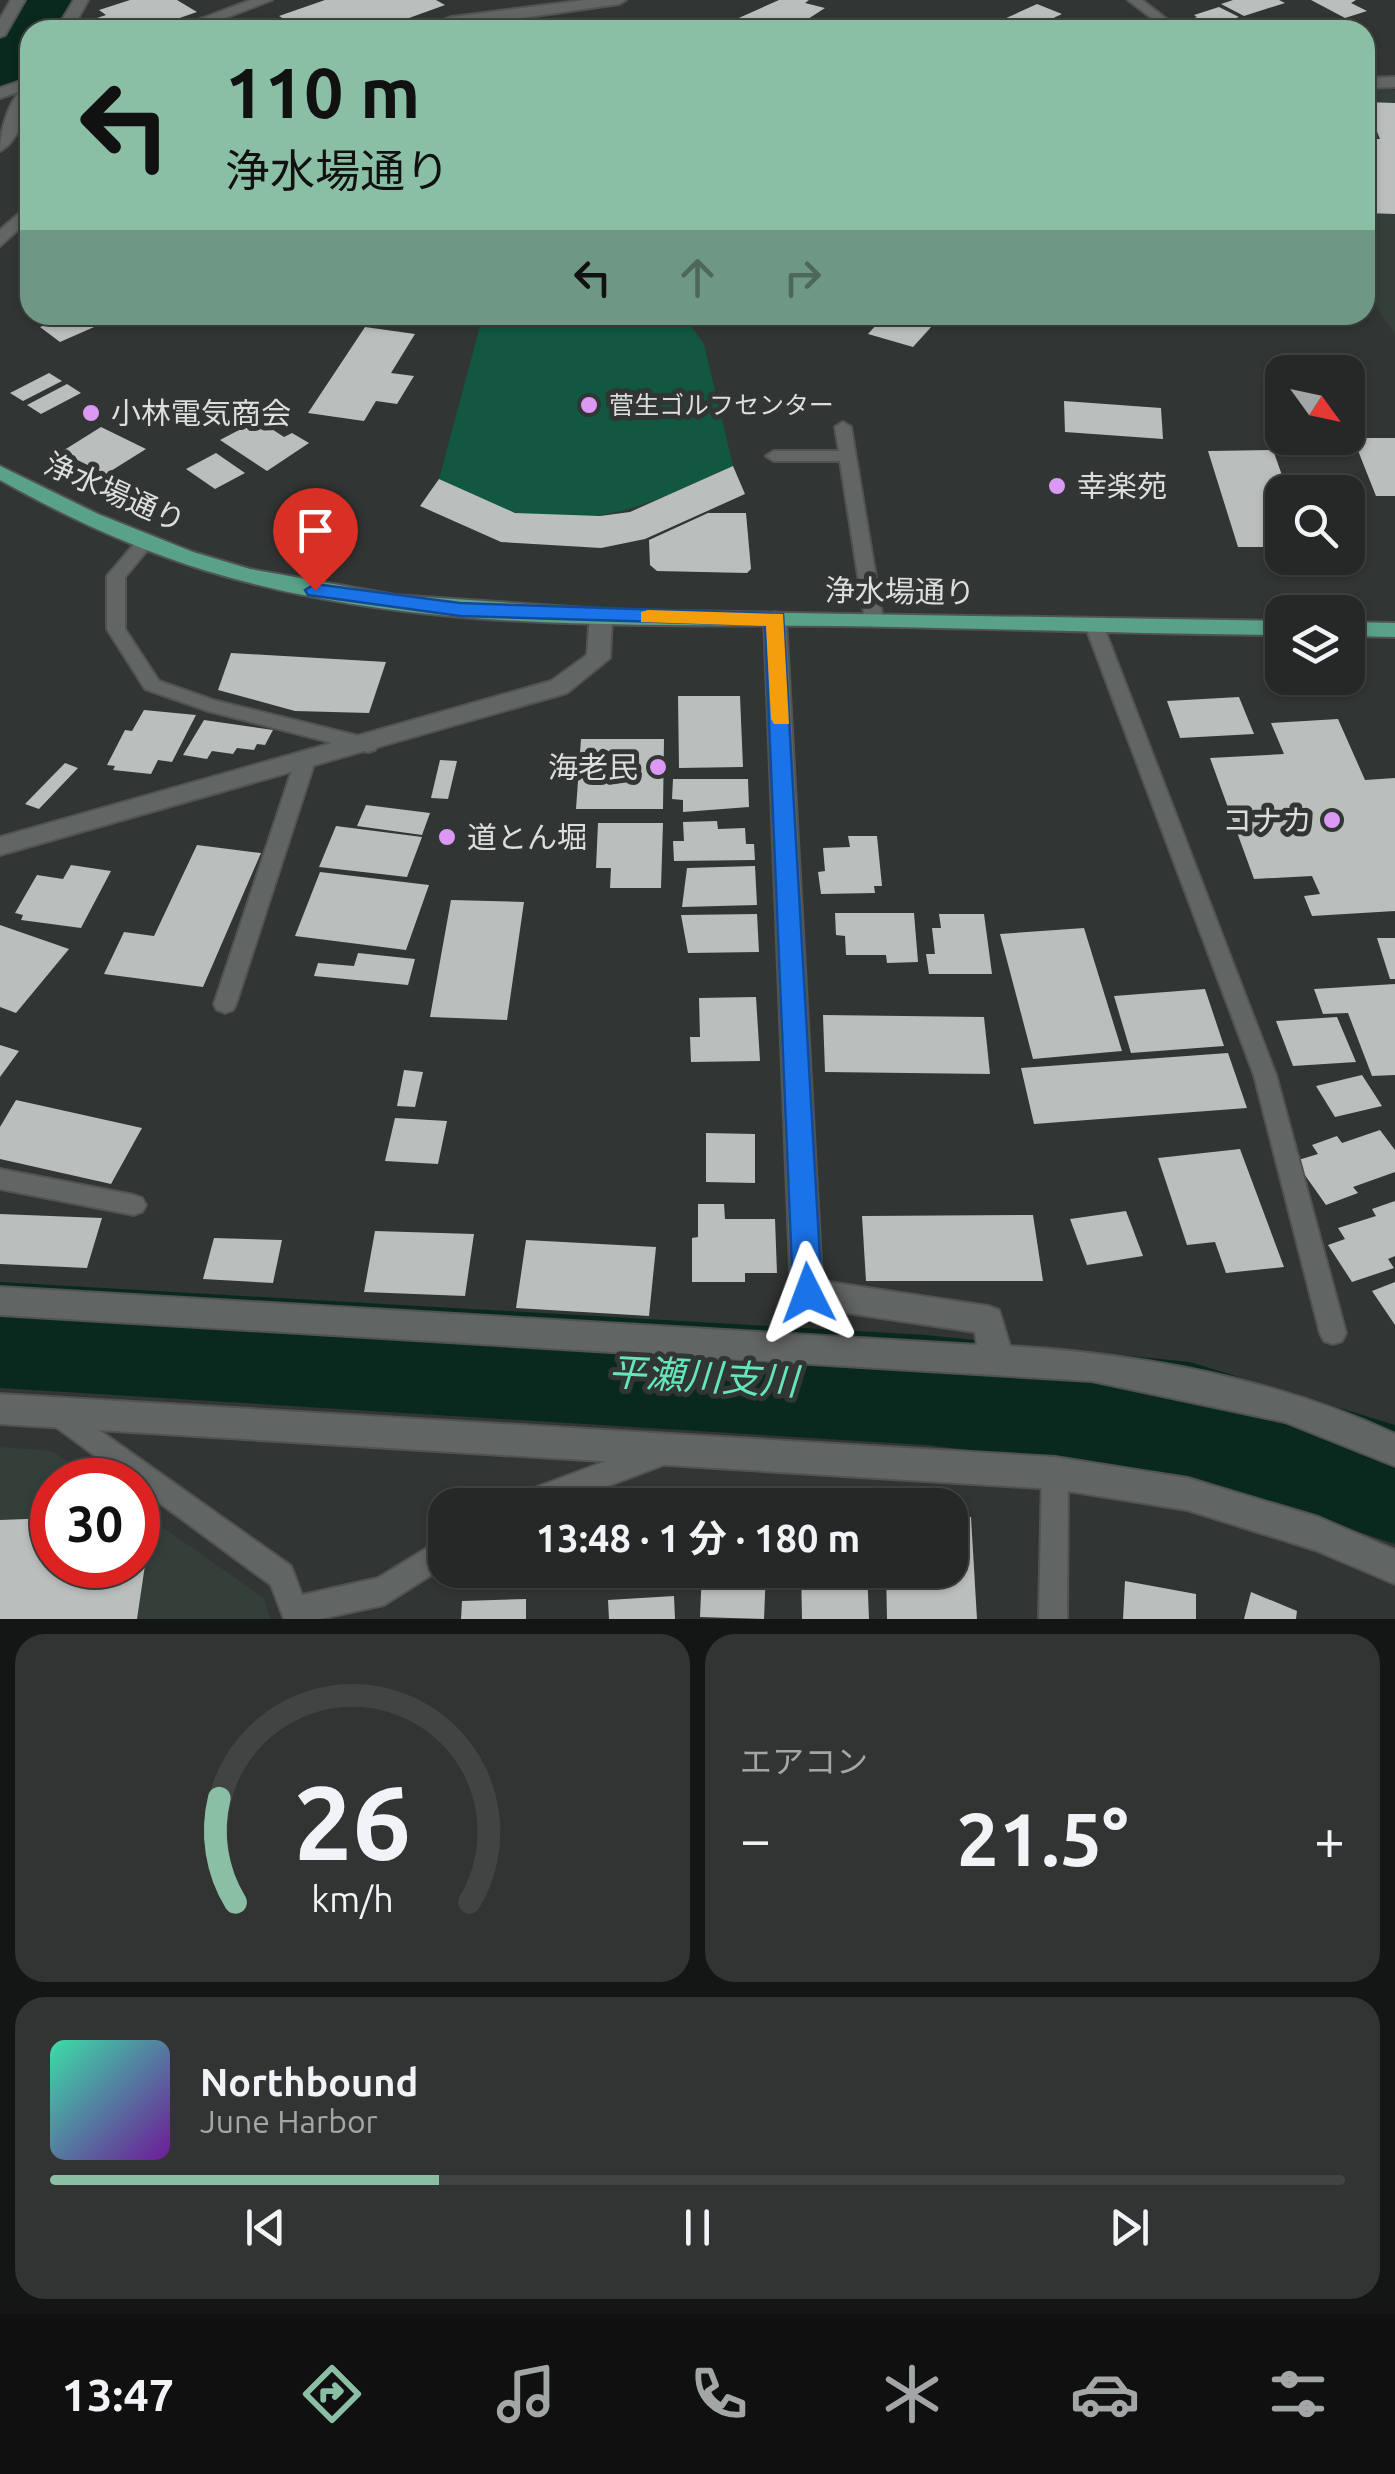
<!DOCTYPE html>
<html lang="ja">
<meta charset="utf-8">
<style>
body{margin:0;font-family:Ubuntu,"Noto Sans JP",sans-serif;background:#313432;color:#f1f3f6;height:100vh;display:flex;flex-direction:column;font-size:38px;white-space:nowrap}
*{box-sizing:border-box;margin:0}
p{font-size:32px;color:#a3a6a7}
.icon{flex:none;width:55px;height:55px;fill:none;stroke:currentColor;stroke-width:2;stroke-linecap:round;stroke-linejoin:round}
.map{position:relative;height:1619px;overflow:hidden}
.details{display:flex;flex-direction:column;gap:15px;padding:15px;background:#141615;flex:1}
.details>*{flex:none}
.banner{position:absolute;left:20px;top:20px;width:1355px;height:305px;border-radius:30px;box-shadow:0 2px 8px #0004,0 0 0 2px #424443;background:#8abfa5;color:#111;overflow:hidden}
.needle{width:65px;rotate:123deg}
.controls{position:absolute;left:1265px;top:355px;display:grid;gap:20px}
.controls a{display:grid;place-items:center;width:100px;height:100px;border-radius:20px;background:#252826;box-shadow:0 2px 8px #0004,0 0 0 2px #424443;font-size:50px}
.speed{position:absolute;left:30px;top:1458px;display:flex;gap:20px;font-size:50px;font-weight:700;text-align:center}
.speed>*{display:grid;place-content:center;width:130px;height:130px;border-radius:50%;background:#252826;box-shadow:0 2px 8px #0004,0 0 0 2px #424443;line-height:1}
.speed .limit{border:15px solid #d22;background:#fff;color:#111}
.pin{position:absolute;display:grid;place-items:center;width:85px;height:85px;color:#fff;margin:-102px -42px;border-radius:50% 50% 50% 0;rotate:-45deg;box-shadow:0 0 10px #0007}
.pin .icon{rotate:45deg}
.me{position:absolute;width:110px;margin:-55px;rotate:357deg;stroke-linejoin:round;filter:drop-shadow(0 0 8px #0008)}
.turn{display:flex;align-items:center;gap:35px;height:210px;padding:0 40px;font-size:45px}
.turn .icon{width:130px;height:130px;stroke-width:2.5}
.turn b{display:block;font-size:70px;line-height:85px}
.lanes{display:flex;align-items:center;height:95px;padding:0 40px;background:#0003;justify-content:center;gap:50px;direction:ltr}
.lanes .off{opacity:.35}
.big{font-size:75px;font-weight:700;line-height:1.1}
.details .card{flex:1;display:flex;flex-direction:column;justify-content:center;gap:15px;min-width:0;padding:0 35px;border-radius:30px;background:#313432}
.details .dial{align-items:center;gap:0}
.dial svg{height:260px;overflow:visible;fill:none;stroke:#424443;stroke-width:7;stroke-linecap:round;text-anchor:middle}
.dial text{fill:#f1f3f6;stroke:none}
.song{display:flex;align-items:center;gap:30px}
.cover{width:120px;height:120px;border-radius:15px;background:linear-gradient(135deg,hsl(160 70% 55%),hsl(280 70% 35%))}
.played{height:10px;border-radius:5px;background:linear-gradient(90deg,#8abfa5 30%,#424443 30%)}
.keys{display:flex;justify-content:space-around;direction:ltr}
.heat{display:flex;justify-content:space-between;align-items:center;font-size:55px;direction:ltr}
.details .tiles{flex:1;display:grid;gap:15px;grid-template-columns:1fr 1fr}
.card:last-child{grid-column:span 2}
.trip{position:absolute;left:428px;top:1488px;width:540px;height:100px;border-radius:30px;background:#252826;box-shadow:0 2px 8px #0004,0 0 0 2px #424443;font-weight:700;line-height:100px;text-align:center}
.menu{display:flex;height:160px;justify-content:space-around;align-items:center;background:#0f100f;color:#a3a6a7}
.menu .icon{width:70px;height:70px}
.menu .on{color:#8abfa5}
.menu b{font-size:45px;color:#f1f3f6}
.map>svg:first-child{display:block}
.built{fill:#343f3a}
.green{fill:#115741}
.lines{fill:none;stroke-linecap:round;stroke-linejoin:round}
.river{fill:#0a291e;fill-rule:evenodd}
.building{fill:#babebc}
.service-casing{stroke:#505351;stroke-width:4}
.minor-casing{stroke:#505351;stroke-width:4}
.tertiary-casing{stroke:#505351;stroke-width:4}
.primary-casing{stroke:#505351;stroke-width:4}
.service{fill:#616563;fill-rule:evenodd}
.minor{fill:#616563;fill-rule:evenodd}
.tertiary{fill:#616563;fill-rule:evenodd}
.primary{fill:#59a188;fill-rule:evenodd}
.route{fill:#1a73e8;stroke:#114b97;stroke-width:2.5}
.slow{fill:#f59e0b}
.poi-dot{fill:#dc99f4;stroke:#313533;stroke-width:4}
.labels{text-anchor:middle;dominant-baseline:central;stroke-width:10;stroke-linejoin:round;paint-order:stroke}
.far-poi-label{font-size:25px;fill:#dcdedd;stroke:#313533;text-anchor:start}
.poi-label{font-size:30px;fill:#dcdedd;stroke:#313533;text-anchor:start}
.street-label{font-size:30px;fill:#dcdedd;stroke:#313533}
.near-water-label{font-size:38px;font-style:italic;fill:#63e7b9;stroke:#313533}
</style>
<div class="map">
<svg width="1395" height="1619" viewBox="0 0 1395 1619">
<rect width="100%" height="100%" fill="#313533"/>
<!-- built -->
<g class="built">
<polygon points="1365,90 1395,90 1395,335 1365,290"/>
<polygon points="0,1447 52,1451 94,1480 52,1480 52,1565 138,1565 138,1510 264,1598 270,1619 0,1619"/>
</g>
<!-- green -->
<path class="green" d="M483,315h200l21,29 29,122c-76,34 -128,64 -215,47 -26,-5 -54,-23 -79,-34z"/>
<g class="lines">
<!-- river -->
<g class="river">
<polygon points="19,0 75,0 56,30 30,30 30,72 21,85 0,91 0,29"/>
<polygon points="0,1282 926,1335 1190,1362 1395,1425 1395,1544 1190,1476 926,1445 0,1388"/>
</g>
</g>
<!-- building -->
<g class="building">
<polygon points="130,0 177,0 197,12 145,30 97,30 85,22 106,15 99,10"/>
<polygon points="325,0 436,0 445,5 376,30 302,30 279,16"/>
<polygon points="779,0 809,0 805,3 825,8 791,30 763,30 732,21"/>
<polygon points="1233,0 1279,0 1285,3 1244,16 1221,4"/>
<polygon points="1311,0 1356,0 1351,3 1367,11 1345,18"/>
<polygon points="1037,4 1062,14 1028,30 1007,30 993,24"/>
<polygon points="1219,7 1239,17 1198,30 1183,23 1197,17 1194,15"/>
<polygon points="1365,102 1395,103 1395,214 1365,213 1365,139 1380,139"/>
<polygon points="55,315 88,315 101,324 60,342 40,327 55,321 50,317"/>
<polygon points="885,315 942,315 913,347 868,334"/>
<polygon points="365,327 415,334 391,373 414,376 397,404 376,401 364,421 308,413"/>
<polygon points="49,373 62,381 23,401 10,393"/>
<polygon points="67,384 81,393 41,414 27,405"/>
<polygon points="1064,401 1161,408 1163,439 1065,432"/>
<polygon points="258,420 284,437 292,433 309,443 267,471 220,440"/>
<polygon points="101,427 146,449 106,474 61,452"/>
<polygon points="1353,438 1395,438 1395,496 1376,496"/>
<polygon points="1273,450 1288,492 1282,492 1282,547 1238,547 1208,451"/>
<polygon points="216,453 245,473 215,489 186,469"/>
<polygon points="733,466 745,494 645,539 601,548 501,542 420,506 439,479 515,513 600,516 630,512"/>
<polygon points="708,513 746,513 751,569 747,573 657,571 650,565 649,540"/>
<polygon points="231,653 386,662 369,713 295,711 218,690"/>
<polygon points="678,696 740,696 743,767 679,768"/>
<polygon points="1239,697 1254,734 1180,738 1167,701"/>
<polygon points="144,710 196,715 172,762 158,760 151,774 113,770 115,766 107,765 125,730 132,731"/>
<polygon points="1338,719 1365,780 1395,778 1395,911 1312,916 1304,896 1320,894 1312,876 1254,879 1210,758 1284,754 1271,723"/>
<polygon points="204,720 273,730 265,745 257,744 254,750 237,748 233,754 212,751 207,759 183,755"/>
<polygon points="581,739 664,739 663,809 576,809"/>
<polygon points="440,760 457,761 448,799 431,798"/>
<polygon points="65,763 78,768 39,809 25,804"/>
<polygon points="673,779 748,779 749,807 683,812 683,800 672,799"/>
<polygon points="366,805 430,813 422,835 357,826"/>
<polygon points="717,821 718,829 745,828 746,844 754,844 755,860 674,861 673,841 684,841 683,822"/>
<polygon points="598,823 663,823 661,888 610,888 611,868 596,868"/>
<polygon points="336,826 422,837 407,877 319,867"/>
<polygon points="848,836 877,836 882,886 874,886 875,893 821,894 818,872 825,871 823,848 850,847"/>
<polygon points="197,845 261,853 203,987 104,974 124,932 154,936"/>
<polygon points="71,865 111,871 81,928 21,920 23,915 15,913 37,875 63,879"/>
<polygon points="755,866 757,905 682,907 687,868"/>
<polygon points="320,872 429,885 406,950 295,936"/>
<polygon points="451,900 524,902 507,1020 430,1017"/>
<polygon points="835,913 914,913 918,962 887,963 886,955 846,955 845,936 836,935"/>
<polygon points="757,914 759,952 688,953 681,915"/>
<polygon points="939,914 984,914 992,974 929,974 926,954 935,954 932,928 941,928"/>
<polygon points="0,925 69,949 16,1013 0,1007"/>
<polygon points="1084,928 1122,1051 1033,1059 1000,934"/>
<polygon points="1377,938 1395,938 1395,979 1390,979"/>
<polygon points="358,953 415,959 408,985 314,976 318,963 354,966"/>
<polygon points="1395,984 1395,1075 1372,1076 1348,1013 1323,1014 1314,989"/>
<polygon points="1205,989 1224,1046 1131,1053 1114,996"/>
<polygon points="756,997 760,1061 691,1062 690,1037 700,1037 699,998"/>
<polygon points="823,1015 984,1017 990,1074 825,1072"/>
<polygon points="1337,1017 1356,1062 1293,1066 1276,1021"/>
<polygon points="0,1045 19,1051 0,1077"/>
<polygon points="1228,1053 1247,1108 1034,1124 1021,1068"/>
<polygon points="404,1070 423,1072 415,1107 397,1106"/>
<polygon points="1362,1075 1382,1106 1335,1117 1316,1086"/>
<polygon points="16,1100 142,1128 111,1184 0,1159 0,1127"/>
<polygon points="395,1118 447,1121 438,1164 385,1161"/>
<polygon points="1380,1130 1395,1150 1395,1172 1353,1187 1358,1193 1326,1205 1295,1161 1318,1154 1312,1145 1337,1136 1342,1143"/>
<polygon points="706,1133 755,1134 755,1183 706,1182"/>
<polygon points="1240,1149 1284,1267 1226,1273 1215,1242 1187,1245 1158,1158"/>
<polygon points="1395,1201 1395,1256 1388,1259 1394,1268 1352,1282 1328,1245 1345,1239 1338,1228 1376,1216 1372,1209"/>
<polygon points="698,1204 724,1204 725,1219 775,1219 777,1273 745,1273 745,1282 692,1282 692,1238 698,1237"/>
<polygon points="1126,1211 1143,1256 1087,1265 1070,1219"/>
<polygon points="0,1214 102,1218 87,1268 0,1264"/>
<polygon points="1033,1215 1043,1281 866,1281 862,1216"/>
<polygon points="375,1231 474,1234 465,1296 364,1292"/>
<polygon points="214,1238 282,1240 273,1283 203,1279"/>
<polygon points="526,1240 656,1247 649,1316 516,1308"/>
<polygon points="1395,1282 1395,1325 1372,1291"/>
<polygon points="723,1491 742,1492 741,1505 723,1505"/>
<polygon points="810,1496 839,1496 839,1505 811,1505"/>
<polygon points="950,1516 971,1517 977,1619 887,1619 886,1570 950,1570"/>
<polygon points="52,1518 52,1565 69,1565 68,1568 145,1565 137,1619 0,1619 0,1520"/>
<polygon points="702,1570 766,1570 764,1619 700,1617"/>
<polygon points="801,1570 867,1570 869,1619 802,1619"/>
<polygon points="1125,1581 1196,1594 1196,1619 1123,1619"/>
<polygon points="1251,1592 1297,1611 1296,1619 1244,1619"/>
<polygon points="674,1596 675,1619 609,1619 608,1600"/>
<polygon points="526,1599 526,1619 461,1619 462,1601"/>
</g>
<g class="lines">
<defs>
<g id="service">
<polygon points="1128,0 1142,0 1181,30 1167,30"/>
<polygon points="843,422 851,427 883,620 874,626 865,620 840,461 774,461 766,456 774,451 839,451 835,427"/>
<polygon points="146,536 155,541 125,577 125,629 159,681 213,700 375,740 378,745 375,750 368,752 208,711 145,689 107,629 107,576 140,537"/>
<polygon points="1094,619 1103,625 1276,1075 1346,1333 1342,1341 1333,1344 1324,1341 1320,1333 1254,1075 1085,625"/>
<polygon points="305,754 315,761 236,1004 233,1010 225,1013 217,1010 214,1004 295,761"/>
<polygon points="0,1169 134,1195 142,1198 146,1205 142,1212 134,1215 0,1189"/>
<polygon points="58,1401 291,1566 302,1595 378,1578 445,1537 445,1566 384,1605 320,1619 284,1619 271,1585 138,1487 138,1480 128,1480 49,1422 45,1413 49,1404"/>
<polygon points="657,1442 666,1446 670,1455 666,1464 558,1505 510,1505 513,1496"/>
<polygon points="1055,1460 1064,1464 1068,1473 1067,1619 1039,1619 1042,1473 1046,1464"/>
</g>
<g id="minor">
<polygon points="11,0 25,0 5,35 0,37 0,19"/>
<polygon points="74,0 88,0 72,30 56,30"/>
<polygon points="585,0 626,0 619,4 438,30 412,30 452,17"/>
<polygon points="1395,77 1395,87 1365,88 1365,78"/>
<path d="M30,83c0,21 -10,58 -30,68 0,-22 10,-57 30,-68z"/>
<polygon points="30,204 30,219 0,246 0,230"/>
<polygon points="601,609 612,616 610,658 567,693 0,855 0,837 551,681 587,655 590,616"/>
<path d="M775,612l11,7 36,662 166,25 11,4 11,36c131,8 265,32 385,88v32l-110,-44 -193,-41 -1092,-66v-28l977,58 -2,-13 -168,-25 -11,-4 -5,-10 -27,-674z"/>
<polygon points="0,1394 1055,1457 1187,1478 1318,1517 1395,1550 1395,1584 1315,1550 1187,1510 1055,1489 0,1424"/>
</g>
<g id="tertiary">
<polygon points="251,0 272,0 194,30 171,30"/>
<polygon points="30,78 30,88 0,98 0,88"/>
</g>
<g id="primary">
<path d="M0,466l98,48 95,38 57,17 145,26 221,15 666,11v14c-148,-1 -297,-7 -445,-9 -210,-2 -427,7 -630,-55 -72,-22 -141,-54 -207,-91z"/>
<polygon points="1348,622 1395,623 1395,637 1348,636"/>
</g>
</defs>
<!-- service casing -->
<use href="#service" class="service-casing"/>
<!-- minor casing -->
<use href="#minor" class="minor-casing"/>
<!-- tertiary casing -->
<use href="#tertiary" class="tertiary-casing"/>
<!-- primary casing -->
<use href="#primary" class="primary-casing"/>
<!-- service -->
<use href="#service" class="service"/>
<!-- minor -->
<use href="#minor" class="minor"/>
<!-- tertiary -->
<use href="#tertiary" class="tertiary"/>
<!-- primary -->
<use href="#primary" class="primary"/>
</g>
<!-- route -->
<polygon class="route" points="315,584 460,603 783,614 822,1293 817,1302 808,1306 798,1302 793,1293 765,625 460,616 308,595 305,590"/>
<!-- slow -->
<polygon class="slow" points="648,610 783,614 789,724 774,724 771,719 766,626 641,622 641,612"/>
<!-- markers -->
<g class="poi-dot">
<circle cx="589" cy="405" r="10"/>
<circle cx="91" cy="413" r="10"/>
<circle cx="1057" cy="486" r="10"/>
<circle cx="658" cy="767" r="10"/>
<circle cx="1332" cy="820" r="10"/>
<circle cx="447" cy="837" r="10"/>
</g>
<g class="labels">
<!-- far-poi labels -->
<g class="far-poi-label">
<text x="609" y="405">菅生ゴルフセンター</text>
</g>
<!-- poi labels -->
<g class="poi-label">
<text x="111" y="413">小林電気商会</text>
<text x="1077" y="486">幸楽苑</text>
<text x="638" y="767" text-anchor="end">海老民</text>
<text x="1312" y="820" text-anchor="end">コナカ</text>
<text x="467" y="837">道とん堀</text>
</g>
<!-- street labels -->
<g class="street-label">
<text transform="translate(115 492) rotate(24)">浄水場通り</text>
<text transform="translate(900 591) rotate(1)">浄水場通り</text>
</g>
<!-- near-water labels -->
<g class="near-water-label">
<text transform="translate(703 1376) rotate(3)">平瀬川支川</text>
</g>
</g>
</svg>
<div class="controls">
<a><svg class="needle" viewBox="-14 -14 28 28"><path d="M0-13l5 13h-10z" fill="#e53935"/><path d="M0 13l5-13h-10z" fill="#a3a6a7"/></svg></a>
<a><svg class="icon" aria-label="search" viewBox="0 0 24 24"><circle cx="10" cy="10" r="6"/><path d="M15 15l6 6"/></svg></a>
<a><svg class="icon" aria-label="layers" viewBox="0 0 24 24"><path d="M12 4l9 5-9 5-9-5zM3 14l9 5 9-5"/></svg></a>
</div>
<div class="speed"><div class="limit">30</div></div>
<div class="pin" style="left:315px;top:590px;background:#d93025"><svg class="icon" aria-label="arrive" viewBox="0 0 24 24"><path d="M6 21V4h12l-3 4 3 4H6"/></svg></div>
<svg class="me" style="left:808px;top:1293px" viewBox="-20 -20 40 40"><path d="M0-17L14 15 0 8-14 15z" fill="#1a73e8" stroke="#fff" stroke-width="4"/></svg>
<div class="trip">13:48 · 1 分 · 180 m</div>
<div class="banner">
<div class="turn"><svg class="icon" aria-label="left" viewBox="0 0 24 24"><path d="M17 20v-9H6M10 6l-5 5 5 5"/></svg><div><b>110 m</b>浄水場通り</div></div>
<div class="lanes"><svg class="icon" aria-label="left" viewBox="0 0 24 24"><path d="M17 20v-9H6M10 6l-5 5 5 5"/></svg><svg class="icon off" aria-label="ahead" viewBox="0 0 24 24"><path d="M12 20V5M6 11l6-6 6 6"/></svg><svg class="icon off" aria-label="right" viewBox="0 0 24 24"><path d="M7 20v-9h11M14 6l5 5-5 5"/></svg></div>
</div>
</div>
<section class="details">
<div class="tiles">
<div class="card dial"><svg viewBox="0 0 100 80">
<path d="M14 69A42 42 0 1 1 86 69"/>
<path d="M14 69A42 42 0 0 1 9 37" stroke="#8abfa5"/>
<text x="50" y="56" font-size="32" font-weight="700">26</text>
<text x="50" y="72" font-size="11">km/h</text>
</svg></div>
<div class="card"><p>エアコン</p>
<div class="heat"><a>−</a><b class="big">21.5°</b><a>+</a></div>
</div>
<div class="card">
<div class="song"><i class="cover"></i><div><b>Northbound</b><p>June Harbor</p></div></div>
<div class="played"></div>
<div class="keys"><svg class="icon" aria-label="previous" viewBox="0 0 24 24"><path d="M18 5L8 12l10 7zM5 5v14"/></svg><svg class="icon" aria-label="pause" viewBox="0 0 24 24"><path d="M8 5v14M16 5v14"/></svg><svg class="icon" aria-label="next" viewBox="0 0 24 24"><path d="M6 5l10 7-10 7zM19 5v14"/></svg></div>
</div>
</div>
</section>
<nav class="menu">
<b>13:47</b>
<svg class="icon on" aria-label="directions" viewBox="0 0 24 24"><path d="M12 3l9 9-9 9-9-9zM9 14v-3h6M13 9l2 2-2 2"/></svg>
<svg class="icon" aria-label="music" viewBox="0 0 24 24"><path d="M9 18V5l10-2v13"/><circle cx="6" cy="18" r="3"/><circle cx="16" cy="16" r="3"/></svg>
<svg class="icon" aria-label="phone" viewBox="0 0 24 24"><path d="M5 4h4l2 5-3 2q2 4 5 5l2-3 5 2v4C11 20 4 13 5 4z"/></svg>
<svg class="icon" aria-label="climate" viewBox="0 0 24 24"><path d="M12 3v18M4 7l16 10M4 17L20 7"/></svg>
<svg class="icon" aria-label="car" viewBox="0 0 24 24"><path d="M5 17H2v-5l4-1 3-4h7l3 4 3 1v5h-3M9 17h6M6 11h13"/><circle cx="7" cy="17" r="2"/><circle cx="17" cy="17" r="2"/></svg>
<svg class="icon" aria-label="filters" viewBox="0 0 24 24"><path d="M4 7h16M4 17h16"/><circle cx="9" cy="7" r="2"/><circle cx="15" cy="17" r="2"/></svg>
</nav>
